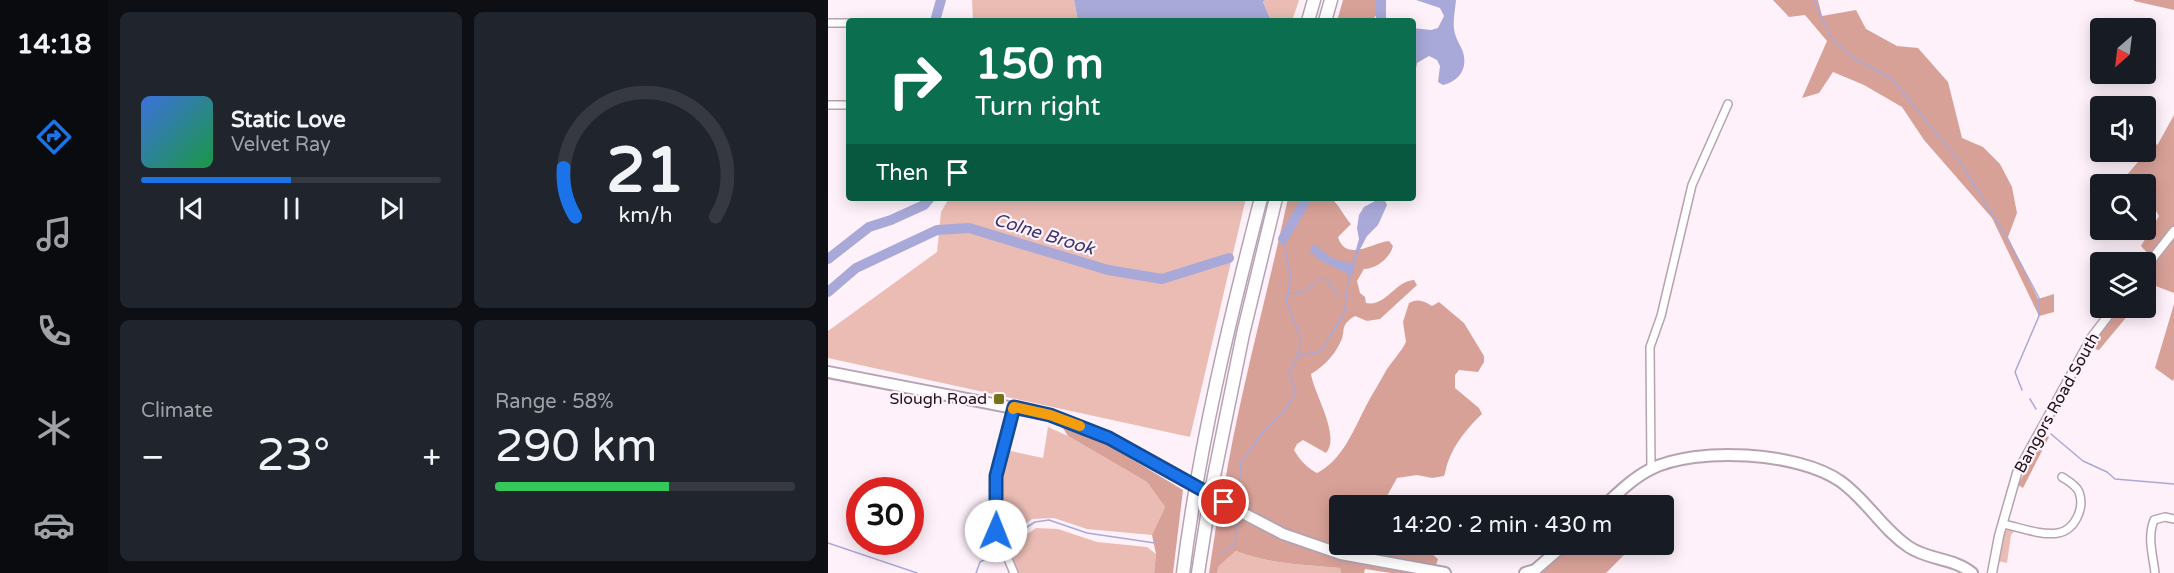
<!DOCTYPE html>
<meta charset="utf-8">
<style>
body{margin:0;font-family:"Varela Round",sans-serif;background:#20242c;color:#f1f3f6;height:100vh;display:flex;flex-direction:column;font-size:22px;white-space:nowrap}
*{box-sizing:border-box;margin:0}
p{font-size:20px;color:#9ea1a6}
.icon{flex:none;width:33px;height:33px;fill:none;stroke:currentColor;stroke-width:2;stroke-linecap:round;stroke-linejoin:round}
.map{position:relative;flex:1;overflow:hidden}
.side{display:flex;flex-direction:column;gap:12px;padding:12px;background:#0d0f14;width:720px}
.side>*{flex:none}
.hud{position:absolute;left:18px;top:18px;width:570px;height:183px;border-radius:6px;box-shadow:0 3px 15px #0003;background:#0b6e4f;color:#fff;overflow:hidden}
.needle{width:39px;rotate:208deg}
.controls{position:absolute;left:1262px;top:18px;display:grid;gap:12px}
.controls a{display:grid;place-items:center;width:66px;height:66px;border-radius:6px;background:#171b24;box-shadow:0 3px 15px #0003;font-size:30px}
.speed{position:absolute;left:18px;top:477px;display:flex;gap:12px;font-size:30px;font-weight:700;text-align:center}
.speed>*{display:grid;place-content:center;width:78px;height:78px;border-radius:50%;background:#171b24;box-shadow:0 3px 15px #0003;line-height:1}
.speed .limit{border:9px solid #d22;background:#fff;color:#111}
.pin{position:absolute;display:grid;place-items:center;width:51px;height:51px;color:#fff;margin:-26px;border:3px solid #fff;border-radius:50%;box-shadow:0 2px 6px #0007}
.me{position:absolute;width:66px;margin:-33px;rotate:1deg;stroke-linejoin:round;filter:drop-shadow(0 0 4px #0008)}
.turn{display:flex;align-items:center;gap:21px;height:126px;padding:0 30px;font-size:27px}
.turn .icon{width:78px;height:78px;stroke-width:2.5}
.turn b{display:block;font-size:42px;line-height:51px}
.then{display:flex;align-items:center;height:57px;padding:0 30px;background:#0003;gap:12px;font-size:22px}
.big{font-size:45px;font-weight:600;line-height:1.1}
.side .card{flex:1;display:flex;flex-direction:column;justify-content:center;gap:9px;min-width:0;padding:0 21px;border-radius:9px;background:#20242c}
.side .dial{align-items:center;gap:0}
.dial svg{height:156px;overflow:visible;fill:none;stroke:#363941;stroke-width:7;stroke-linecap:round;text-anchor:middle}
.dial text{fill:#f1f3f6;stroke:none}
.song{display:flex;align-items:center;gap:18px}
.cover{width:72px;height:72px;border-radius:9px;background:linear-gradient(135deg,hsl(220 70% 55%),hsl(140 70% 35%))}
.played{height:6px;border-radius:3px;background:linear-gradient(90deg,#1a73e8 50%,#363941 50%)}
.keys{display:flex;justify-content:space-around;direction:ltr}
.heat{display:flex;justify-content:space-between;align-items:center;font-size:33px;direction:ltr}
.charge{height:9px;border-radius:4px;background:linear-gradient(90deg,#34c759 58%,#363941 0)}
.side .tiles{flex:1;display:grid;gap:12px;grid-template-columns:repeat(2,1fr)}
.trip{position:absolute;left:501px;top:495px;width:345px;height:60px;border-radius:6px;background:#171b24;box-shadow:0 3px 15px #0003;font-weight:600;line-height:60px;text-align:center}
main{display:flex;flex:1;min-height:0}
.dock{display:flex;flex-direction:column;width:108px;justify-content:space-around;align-items:center;background:#090b0e;color:#9ea1a6}
.dock .icon{width:42px;height:42px}
.dock .on{color:#1a73e8}
.dock b{font-size:27px;color:#f1f3f6}
.map>svg:first-child{display:block}
.green{fill:#eabcb4}
.forest{fill:#d8a198}
.water{fill:#a8a9d9}
.lines{fill:none;stroke-linecap:round;stroke-linejoin:round}
.stream{stroke:#a8a9d9;stroke-width:1.5}
.river{stroke:#a8a9d9;stroke-width:10}
.minor-casing{stroke:#b6a3b1;stroke-width:10}
.tertiary-casing{stroke:#b6a3b1;stroke-width:11}
.primary-casing{stroke:#b6a3b1;stroke-width:14}
.motorway-casing{stroke:#b6a3b1;stroke-width:15}
.minor{stroke:#fff;stroke-width:7}
.tertiary{stroke:#fff;stroke-width:8}
.primary{stroke:#fff;stroke-width:10}
.motorway{stroke:#fff;stroke-width:12}
.primary-bridge-casing{stroke:#b6a3b1;stroke-width:14;stroke-linecap:butt}
.primary-bridge{stroke:#fff;stroke-width:10}
.route-casing{stroke:#114b97;stroke-width:15}
.route{stroke:#1a73e8;stroke-width:10}
.slow{stroke:#f59e0b;stroke-width:10}
.poi-dot{fill:#747317;stroke:#fef1fa;stroke-width:2}
.labels{text-anchor:middle;dominant-baseline:central;stroke-width:4.5;stroke-linejoin:round;paint-order:stroke}
.poi-label{font-size:16px;fill:#191217;stroke:#fef1fa;text-anchor:end}
.street-label{font-size:16px;fill:#191217;stroke:#fef1fa}
.water-label{font-size:18px;font-style:italic;fill:#39356f;stroke:#fef1fa}
</style>
<main>
<nav class="dock">
<b>14:18</b>
<svg class="icon on" aria-label="directions" viewBox="0 0 24 24"><path d="M12 3l9 9-9 9-9-9zM9 14v-3h6M13 9l2 2-2 2"/></svg>
<svg class="icon" aria-label="music" viewBox="0 0 24 24"><path d="M9 18V5l10-2v13"/><circle cx="6" cy="18" r="3"/><circle cx="16" cy="16" r="3"/></svg>
<svg class="icon" aria-label="phone" viewBox="0 0 24 24"><path d="M5 4h4l2 5-3 2q2 4 5 5l2-3 5 2v4C11 20 4 13 5 4z"/></svg>
<svg class="icon" aria-label="climate" viewBox="0 0 24 24"><path d="M12 3v18M4 7l16 10M4 17L20 7"/></svg>
<svg class="icon" aria-label="car" viewBox="0 0 24 24"><path d="M5 17H2v-5l4-1 3-4h7l3 4 3 1v5h-3M9 17h6M6 11h13"/><circle cx="7" cy="17" r="2"/><circle cx="17" cy="17" r="2"/></svg>
</nav>
<section class="side">
<div class="tiles">
<div class="card">
<div class="song"><i class="cover"></i><div><b>Static Love</b><p>Velvet Ray</p></div></div>
<div class="played"></div>
<div class="keys"><svg class="icon" aria-label="previous" viewBox="0 0 24 24"><path d="M18 5L8 12l10 7zM5 5v14"/></svg><svg class="icon" aria-label="pause" viewBox="0 0 24 24"><path d="M8 5v14M16 5v14"/></svg><svg class="icon" aria-label="next" viewBox="0 0 24 24"><path d="M6 5l10 7-10 7zM19 5v14"/></svg></div>
</div>
<div class="card dial"><svg viewBox="0 0 100 80">
<path d="M14 69A42 42 0 1 1 86 69"/>
<path d="M14 69A42 42 0 0 1 8 44" stroke="#1a73e8"/>
<text x="50" y="56" font-size="32" font-weight="700">21</text>
<text x="50" y="72" font-size="11">km/h</text>
</svg></div>
<div class="card"><p>Climate</p>
<div class="heat"><a>−</a><b class="big">23°</b><a>+</a></div>
</div>
<div class="card"><p>Range · 58%</p><b class="big">290 km</b><div class="charge"></div></div>
</div>
</section>
<div class="map">
<svg width="1346" height="573" viewBox="0 0 1346 573">
<rect width="100%" height="100%" fill="#fef1fa"/>
<!-- green -->
<g class="green">
<polygon points="144,0 246,0 250,21 145,21"/>
<polygon points="437,0 471,0 464,21 443,21 435,2"/>
<polygon points="121,198 418,198 362,437 0,358 0,331 109,252 113,212"/>
<path d="M220,427l20,9 79,46 18,25 -13,28 -65,-6 -33,-11 -22,1 -28,21c-11,-27 -2,-62 2,-90l37,8z"/>
<polygon points="208,528 230,529 269,542 319,547 328,554 326,573 191,573 180,547"/>
<polygon points="1181,529 1186,531 1183,535 1179,563 1169,561 1175,533"/>
<path d="M408,551c33,13 69,14 104,17l1,5h-124l2,-7z"/>
</g>
<!-- forest -->
<g class="forest">
<polygon points="515,0 551,0 551,11 544,21 509,21"/>
<polygon points="945,0 990,0 994,16 1028,10 1038,29 1069,46 1090,48 1120,82 1134,138 1155,147 1172,164 1184,187 1189,213 1180,237 1210,299 1226,294 1226,312 1211,316 1164,218 1096,140 1074,107 1036,85 1005,72 991,93 974,98 999,41 977,15 961,17"/>
<polygon points="1306,0 1346,0 1346,10 1306,1"/>
<polygon points="1346,115 1346,231 1324,258 1313,246 1331,216 1323,202 1317,201 1317,184 1291,184 1323,147 1330,144"/>
<path d="M460,198h43c9,8 12,17 20,26l-13,13c8,26 36,5 51,4l4,5c-3,12 -17,23 -29,23l-7,12 3,12 5,4 1,6c20,4 29,-22 48,-23l3,5 -37,34 -13,2 -12,-5c-17,10 -8,15 -15,27 -7,14 -16,23 -29,31 3,20 30,62 15,79l-23,-13 -6,4 -3,6c5,9 13,18 23,23 25,-12 37,-44 49,-67 6,-12 14,-24 21,-37 6,-9 14,-17 19,-27l-3,-20 6,-19c9,-5 15,-2 23,3l7,-4 25,21 20,33v6l-6,10 -19,-2 -4,5v13l24,20 3,6c-13,12 -28,30 -34,48 -2,4 -2,9 -4,14l-12,2 -15,-3 -20,3 -15,27 -42,1v38l81,1 17,14 -2,6 -59,-11 -27,-2 -45,-15 -53,-24 -29,-19c16,-100 44,-197 65,-296z"/>
<polygon points="1346,237 1346,293 1325,285 1317,294 1317,274"/>
<polygon points="1346,304 1346,378 1345,381 1327,368"/>
<polygon points="1292,308 1306,308 1271,350 1262,348"/>
<polygon points="233,425 272,440 355,490 345,573 326,573 328,554 324,535 337,507 319,482 240,436"/>
<polygon points="1217,435 1221,437 1195,488 1190,485"/>
<path d="M391,507l36,20 68,26 102,20h-34l-26,-4 -1,4h-23l-1,-5c-35,-3 -71,-4 -104,-17l-17,15 -2,7h-8z"/>
<polygon points="744,545 806,545 778,573 714,573"/>
</g>
<!-- water -->
<g class="water">
<polygon points="246,0 437,0 435,2 443,21 356,21 350,19 344,21 250,21"/>
<path d="M588,0h40c-1,11 -4,24 -1,34 2,7 6,12 8,18 5,17 -4,29 -20,33l-5,-3 2,-16 -3,-6 -8,-4 -12,7 -4,21v-56l18,2 7,-2 6,-12 -4,-8z"/>
<polygon points="549,200 557,201 559,205 550,225 539,236 529,255 524,276 490,259 486,254 481,252 486,244 504,258 524,264 531,239 529,228 531,215 536,207"/>
</g>
<g class="lines">
<!-- stream -->
<g class="stream">
<polyline points="986,0 1002,36 1024,57 1064,79 1132,162 1179,238 1211,298 1211,316 1187,372 1194,390"/>
<polyline points="460,294 476,292 492,279 500,280 510,296"/>
<polyline points="470,356 493,351 516,313 521,275"/>
<polyline points="1202,399 1208,409"/>
<polyline points="1223,434 1255,461 1279,472 1287,479 1346,484"/>
<polyline points="409,506 413,462 439,427 454,414 468,392 461,374 471,352 472,336 458,300 463,277 455,239"/>
<polyline points="0,543 89,573"/>
<polyline points="178,546 196,529 207,522 221,520 259,533 327,543"/>
<polyline points="393,554 407,544 409,514"/>
<polyline points="148,573 152,562 173,551"/>
</g>
<!-- river -->
<g class="river">
<polyline points="553,0 553,21"/>
<polyline points="107,21 113,0"/>
<polyline points="455,239 479,198"/>
<polyline points="0,259 41,227 63,220 96,205 102,198"/>
<polyline points="0,292 28,268 109,230 141,228 280,270 334,279 401,258"/>
</g>
<defs>
<g id="minor">
<polyline points="0,23 21,23"/>
<polyline points="0,105 21,105"/>
<polyline points="186,407 168,476 168,531 186,573"/>
<polyline points="823,469 822,347 833,316 864,185 900,104"/>
<path d="M1175,524c16,3 38,12 55,9 17,-3 27,-25 21,-41 -3,-7 -11,-11 -17,-15"/>
<path d="M1327,573c-2,-18 -8,-35 -1,-53l11,-3 9,2"/>
</g>
<g id="tertiary">
<polyline points="1317,268 1346,231"/>
<polyline points="1164,573 1171,536 1189,473 1264,337 1286,308"/>
</g>
<g id="primary">
<polyline points="0,372 222,415 281,438 348,475"/>
<path d="M776,506c15,-14 29,-28 47,-37 46,-23 147,-17 189,12 27,19 42,48 69,66 19,13 45,11 63,26"/>
<polyline points="411,511 455,534 513,554 617,573"/>
<polyline points="697,573 707,570 737,544"/>
</g>
<g id="motorway">
<polyline points="480,21 486,0"/>
<polyline points="497,21 503,0"/>
<path d="M355,573c16,-127 46,-251 78,-375"/>
<polyline points="370,573 383,491 415,334 448,198"/>
</g>
</defs>
<!-- minor casing -->
<use href="#minor" class="minor-casing"/>
<!-- tertiary casing -->
<use href="#tertiary" class="tertiary-casing"/>
<!-- primary casing -->
<use href="#primary" class="primary-casing"/>
<!-- motorway casing -->
<use href="#motorway" class="motorway-casing"/>
<!-- minor -->
<use href="#minor" class="minor"/>
<!-- tertiary -->
<use href="#tertiary" class="tertiary"/>
<!-- primary -->
<use href="#primary" class="primary"/>
<!-- motorway -->
<use href="#motorway" class="motorway"/>
<defs>
<polyline id="primary-bridge" points="348,475 411,511"/>
</defs>
<!-- primary-bridge casing -->
<use href="#primary-bridge" class="primary-bridge-casing"/>
<!-- primary-bridge -->
<use href="#primary-bridge" class="primary-bridge"/>
</g>
<g class="lines">
<defs>
<polyline id="route" points="168,531 168,476 186,407 222,415 281,438 396,502"/>
</defs>
<!-- route casing -->
<use href="#route" class="route-casing"/>
<!-- route -->
<use href="#route" class="route"/>
<!-- slow -->
<polyline class="slow" points="185,409 186,407 222,415 252,426"/>
</g>
<!-- markers -->
<rect class="poi-dot" x="165" y="393" width="12" height="12" rx="3"/>
<g class="labels">
<!-- poi labels -->
<g class="poi-label">
<text x="159" y="399">Slough Road</text>
</g>
<!-- street labels -->
<g class="street-label">
<text transform="translate(1229 403) rotate(-61)">Bangors Road South</text>
</g>
<!-- water labels -->
<g class="water-label">
<text transform="translate(216 234) rotate(17)">Colne Brook</text>
</g>
</g>
</svg>
<div class="controls">
<a><svg class="needle" viewBox="-14 -14 28 28"><path d="M0-13l5 13h-10z" fill="#e53935"/><path d="M0 13l5-13h-10z" fill="#9ea1a6"/></svg></a>
<a><svg class="icon" aria-label="sound" viewBox="0 0 24 24"><path d="M4 9h4l5-4v14l-5-4H4zM17 9q2 3 0 6"/></svg></a>
<a><svg class="icon" aria-label="search" viewBox="0 0 24 24"><circle cx="10" cy="10" r="6"/><path d="M15 15l6 6"/></svg></a>
<a><svg class="icon" aria-label="layers" viewBox="0 0 24 24"><path d="M12 4l9 5-9 5-9-5zM3 14l9 5 9-5"/></svg></a>
</div>
<div class="speed"><div class="limit">30</div></div>
<div class="pin" style="left:396px;top:502px;background:#d93025"><svg class="icon" aria-label="arrive" viewBox="0 0 24 24"><path d="M6 21V4h12l-3 4 3 4H6"/></svg></div>
<svg class="me" style="left:168px;top:531px" viewBox="-20 -20 40 40"><circle r="19" fill="#fff"/><path d="M0-13L10 11 0 6-10 11z" fill="#1a73e8"/></svg>
<div class="trip">14:20 · 2 min · 430 m</div>
<div class="hud">
<div class="turn"><svg class="icon" aria-label="right" viewBox="0 0 24 24"><path d="M7 20v-9h11M14 6l5 5-5 5"/></svg><div><b>150 m</b>Turn right</div></div>
<div class="then">Then<svg class="icon" aria-label="arrive" viewBox="0 0 24 24"><path d="M6 21V4h12l-3 4 3 4H6"/></svg></div>
</div>
</div>
</main>
